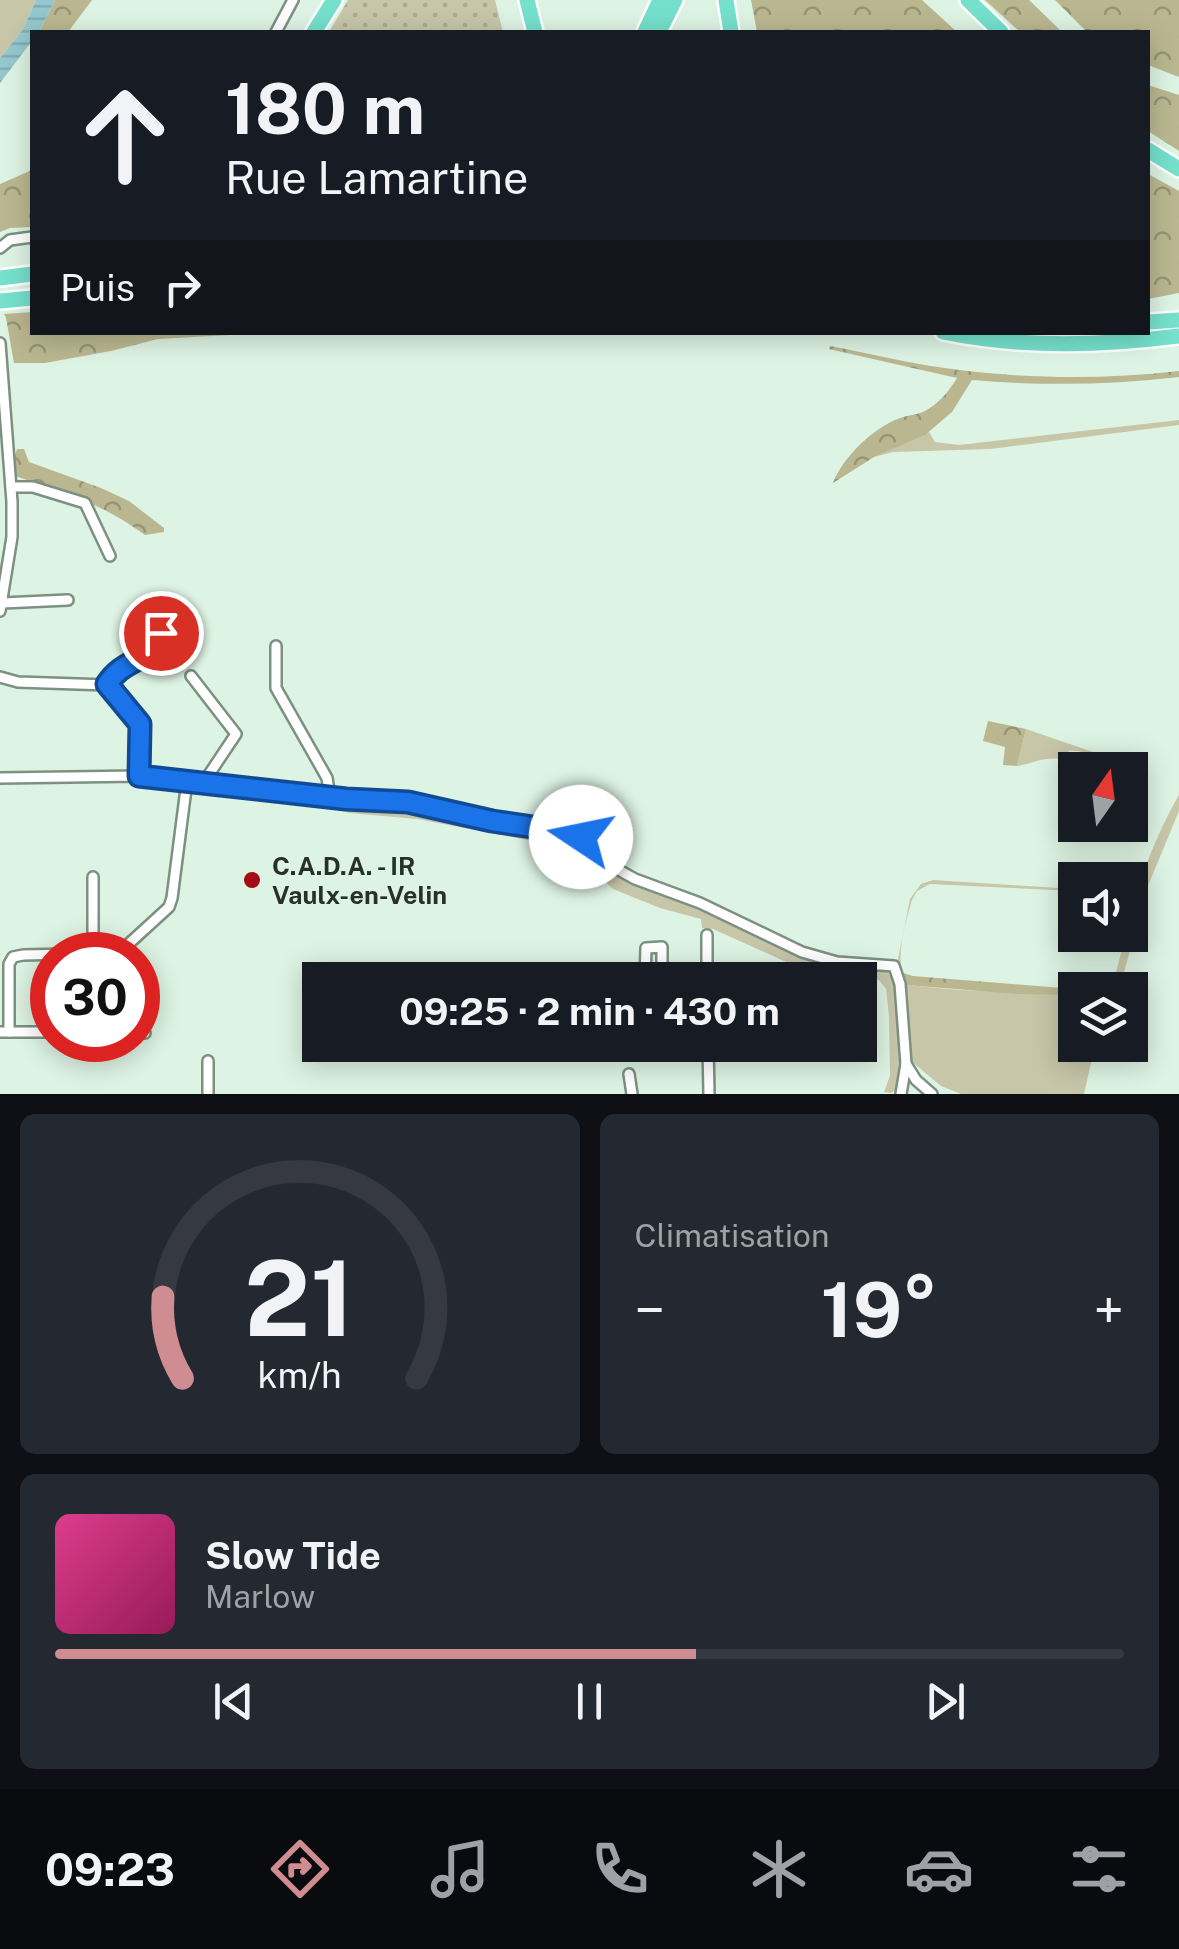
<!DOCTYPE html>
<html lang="fr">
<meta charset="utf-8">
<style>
body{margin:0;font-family:"Public Sans",sans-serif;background:#242831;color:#f1f3f6;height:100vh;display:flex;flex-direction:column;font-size:38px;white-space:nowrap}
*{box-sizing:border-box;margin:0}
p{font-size:32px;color:#9ea1a6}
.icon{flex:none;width:55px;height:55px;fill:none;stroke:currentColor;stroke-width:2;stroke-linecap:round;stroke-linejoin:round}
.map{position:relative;height:1094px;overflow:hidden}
.side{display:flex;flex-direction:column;gap:20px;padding:20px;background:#0d0f14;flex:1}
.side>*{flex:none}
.guide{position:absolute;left:30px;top:30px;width:1120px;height:305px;border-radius:0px;box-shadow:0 5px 25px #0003;background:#171b24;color:#f1f3f6;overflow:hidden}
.needle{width:65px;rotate:14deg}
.buttons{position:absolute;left:1058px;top:752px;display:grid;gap:20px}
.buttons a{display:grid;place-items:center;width:90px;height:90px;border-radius:0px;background:#171b24;box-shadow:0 5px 25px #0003;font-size:50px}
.speed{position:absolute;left:30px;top:932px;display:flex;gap:20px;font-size:50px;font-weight:700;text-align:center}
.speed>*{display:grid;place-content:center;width:130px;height:130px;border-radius:50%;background:#171b24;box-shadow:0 5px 25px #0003;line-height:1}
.speed .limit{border:15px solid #d22;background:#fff;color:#111}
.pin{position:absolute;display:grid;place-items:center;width:85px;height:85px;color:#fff;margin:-42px;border:5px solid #fff;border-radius:50%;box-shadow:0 2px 10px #0007}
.me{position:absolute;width:110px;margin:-55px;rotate:281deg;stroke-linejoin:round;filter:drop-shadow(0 0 8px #0008)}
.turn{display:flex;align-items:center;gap:35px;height:210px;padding:0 30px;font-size:45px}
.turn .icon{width:130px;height:130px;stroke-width:2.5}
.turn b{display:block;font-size:70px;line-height:85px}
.then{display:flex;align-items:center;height:95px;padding:0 30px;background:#0003;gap:20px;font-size:38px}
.big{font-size:75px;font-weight:700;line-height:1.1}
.side .tile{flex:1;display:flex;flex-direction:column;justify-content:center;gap:15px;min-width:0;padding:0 35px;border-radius:15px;background:#242831}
.side .dial{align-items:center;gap:0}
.dial svg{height:260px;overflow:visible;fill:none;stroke:#363941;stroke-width:7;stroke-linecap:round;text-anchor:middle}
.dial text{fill:#f1f3f6;stroke:none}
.song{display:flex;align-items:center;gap:30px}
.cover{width:120px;height:120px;border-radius:15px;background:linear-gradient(135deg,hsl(330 70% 55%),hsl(330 70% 35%))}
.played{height:10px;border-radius:5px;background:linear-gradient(90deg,#cf8c91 60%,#363941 60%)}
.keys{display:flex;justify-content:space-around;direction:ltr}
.heat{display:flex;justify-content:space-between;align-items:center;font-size:55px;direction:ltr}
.side .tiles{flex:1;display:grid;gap:20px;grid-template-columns:1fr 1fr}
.tile:last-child{grid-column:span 2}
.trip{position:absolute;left:302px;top:962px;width:575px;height:100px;border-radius:0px;background:#171b24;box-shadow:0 5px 25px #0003;font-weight:700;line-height:100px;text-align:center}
.dock{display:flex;height:160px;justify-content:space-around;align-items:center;background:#090b0e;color:#9ea1a6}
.dock .icon{width:70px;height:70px}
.dock .active{color:#cf8c91}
.dock b{font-size:45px;color:#f1f3f6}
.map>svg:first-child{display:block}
.grass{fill:#c8c6a9}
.forest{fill:url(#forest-crowns)}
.park{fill:url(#park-dots)}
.water{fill:url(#water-rules)}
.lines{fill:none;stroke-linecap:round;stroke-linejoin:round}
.street-casing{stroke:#7c9182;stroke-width:14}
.highway-casing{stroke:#fff;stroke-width:20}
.street{stroke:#fff;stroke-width:9}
.highway{stroke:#75e0cc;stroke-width:15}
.route-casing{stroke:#114b97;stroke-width:25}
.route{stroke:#1a73e8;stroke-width:18}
.poi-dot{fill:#a50d16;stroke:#ddf3e3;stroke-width:4}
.labels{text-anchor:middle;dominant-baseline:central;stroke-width:9;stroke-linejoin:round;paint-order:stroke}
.poi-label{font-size:25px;font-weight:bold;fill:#28302a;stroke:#ddf3e3;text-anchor:start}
</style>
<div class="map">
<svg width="1179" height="1094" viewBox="0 0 1179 1094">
<defs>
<pattern id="forest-crowns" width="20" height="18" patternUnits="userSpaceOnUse" patternTransform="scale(2.5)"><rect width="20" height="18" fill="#bab790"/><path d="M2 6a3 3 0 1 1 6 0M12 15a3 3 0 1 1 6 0" fill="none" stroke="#979576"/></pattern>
<pattern id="park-dots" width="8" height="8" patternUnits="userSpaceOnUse" patternTransform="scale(2.5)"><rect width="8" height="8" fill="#c8c6a9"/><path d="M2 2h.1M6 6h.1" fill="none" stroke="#acaa92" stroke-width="1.8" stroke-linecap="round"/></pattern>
<pattern id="water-rules" width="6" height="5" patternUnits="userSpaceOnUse" patternTransform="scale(2.5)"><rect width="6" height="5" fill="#95c8ce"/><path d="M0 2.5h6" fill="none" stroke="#80acb1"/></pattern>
</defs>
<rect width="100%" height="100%" fill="#ddf3e3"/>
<!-- grass -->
<g class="grass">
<polygon points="0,0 36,0 23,29 0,58"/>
<polygon points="1179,420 1179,425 990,449 893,452 874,457 929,432 935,442 959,445"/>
<path d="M1026,729l67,23 29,18c-19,-8 -32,-21 -54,-19l2,2 18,3 24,14c-13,0 -19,-7 -31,-9 -12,-3 -28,-3 -41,-1 -8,2 -15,5 -23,6z"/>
<path d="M1179,795v16l-32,77 -27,99 -7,-4 13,-48h4c0,-39 29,-106 49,-140z"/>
<polygon points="324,800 399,805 560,834 585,843 606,864 701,906 752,933 798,954 886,971 894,978 896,987 902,1075 899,1087 891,1093 884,1092 890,1076 889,1016 886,989 879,980 831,975 795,966 713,929 702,928 701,919 660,908 613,889 569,848 417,819 349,813 323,803"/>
<path d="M933,880l142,9v2l-145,-7 -13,7 -5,9c-7,24 -19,62 -5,85l52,5 116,5v50h20l-11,49h-123l-20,-8 -30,-25v2l-2,-4 -11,-100 12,-60 11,-15z"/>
</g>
<!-- forest -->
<g class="forest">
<polygon points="55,0 92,0 68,32 39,32"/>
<polygon points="751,0 922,0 957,32 757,32"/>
<polygon points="985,0 1029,0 1062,32 1020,32"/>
<polygon points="1055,0 1179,0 1179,77 1148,65 1148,32 1087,32"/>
<polygon points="1148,85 1179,95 1179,151 1148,131"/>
<polygon points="32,170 32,227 10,228 0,232 0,184"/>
<polygon points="1148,174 1179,191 1179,293 1148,299"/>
<polygon points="32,312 32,332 265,333 158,339 111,351 45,363 14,363 6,318 4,314"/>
<path d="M830,346c38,7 77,17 115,22 77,11 156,12 234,3v6c-69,8 -138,9 -207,3l-20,32 -27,23 -51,22 -41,26c10,-26 40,-55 67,-65 8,-3 16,-3 23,-6 15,-7 26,-21 34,-34l-128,-29z"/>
<path d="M17,449h7l5,13 72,26 28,13 35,27v4l-19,3c-42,-31 -81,-43 -130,-59l-1,-18z"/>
<polygon points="988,721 1026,729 1017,766 1003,765 1005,747 983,741"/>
<polygon points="903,973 913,976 1062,988 1113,983 1120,987 1119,990 1075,990 1075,995 1017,994 906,985 902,979"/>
</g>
<!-- park -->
<polygon class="park" points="348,0 495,0 503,32 329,32"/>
<!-- water -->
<polygon class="water" points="36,0 55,0 39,32 32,32 32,41 0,83 0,58 23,29"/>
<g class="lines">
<defs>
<g id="street">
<polyline points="276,32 293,0"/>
<polyline points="0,248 10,240 32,237"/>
<polyline points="0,343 12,502 12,537 0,611"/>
<polyline points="11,487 33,487 85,503 110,556"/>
<polyline points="2,603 68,600"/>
<polyline points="276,646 276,688 327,778 330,797"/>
<polyline points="191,676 236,734 204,782"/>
<polyline points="0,677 18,682 107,685 140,724 139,776"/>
<path d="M107,685c19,-28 40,-20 54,-52"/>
<polyline points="0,778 139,776 204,782 346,799 408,803 492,821 567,832 586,840 617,869 635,879 700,903 802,952 837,962 894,966 900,984 906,1064 901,1094"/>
<polyline points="93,954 93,877"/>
<polyline points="645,980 646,948 662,947 662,980"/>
<polyline points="707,980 707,935"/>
<polyline points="0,1032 52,1032"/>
<polyline points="9,1032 9,964 13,957 23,955 115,953 122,950 169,907 172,898 187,781"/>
<polyline points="138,1033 145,1033"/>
<polyline points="708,1045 709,1094"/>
<polyline points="906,1064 916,1080 932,1094"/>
<polyline points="629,1074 632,1094"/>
<polyline points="208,1094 208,1061"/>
</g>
<g id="highway">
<polyline points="527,0 535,32"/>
<polyline points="726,0 731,32"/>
<polyline points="968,0 1001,32"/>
<polyline points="314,32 334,0"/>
<polyline points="645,32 660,0"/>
<polyline points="659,32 675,0"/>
<polyline points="1148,150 1179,169"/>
<polyline points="0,278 32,274"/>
<polyline points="0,301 32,298"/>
<polyline points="1148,322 1179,320"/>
<path d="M943,332c77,16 158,14 236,4"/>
</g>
</defs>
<!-- street casing -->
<use href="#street" class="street-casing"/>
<!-- highway casing -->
<use href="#highway" class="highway-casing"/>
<!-- street -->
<use href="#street" class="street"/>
<!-- highway -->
<use href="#highway" class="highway"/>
</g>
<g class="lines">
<defs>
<path id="route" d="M161,633c-14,32 -36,24 -54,51l33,40 -1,52 207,23 62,3 84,19 75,11 14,5"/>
</defs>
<!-- route casing -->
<use href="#route" class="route-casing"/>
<!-- route -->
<use href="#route" class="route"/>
</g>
<!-- markers -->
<circle class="poi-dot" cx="252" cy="880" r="10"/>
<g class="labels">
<!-- poi labels -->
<g class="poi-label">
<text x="272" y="866">C.A.D.A. - IR<tspan x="272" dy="29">Vaulx-en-Velin</tspan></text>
</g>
</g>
</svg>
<div class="buttons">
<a><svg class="needle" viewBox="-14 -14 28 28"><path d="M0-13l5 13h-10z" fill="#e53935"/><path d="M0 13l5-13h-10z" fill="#9ea1a6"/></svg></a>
<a><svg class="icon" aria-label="sound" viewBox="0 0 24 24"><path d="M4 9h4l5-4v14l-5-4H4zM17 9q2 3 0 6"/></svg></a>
<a><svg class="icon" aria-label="layers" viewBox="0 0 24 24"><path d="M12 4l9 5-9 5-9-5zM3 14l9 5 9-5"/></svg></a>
</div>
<div class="speed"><div class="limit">30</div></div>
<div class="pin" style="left:161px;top:633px;background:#d93025"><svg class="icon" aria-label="arrive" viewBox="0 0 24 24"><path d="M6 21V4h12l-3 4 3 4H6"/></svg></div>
<svg class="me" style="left:581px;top:837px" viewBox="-20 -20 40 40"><circle r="19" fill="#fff"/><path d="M0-13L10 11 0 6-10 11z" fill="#1a73e8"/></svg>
<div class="trip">09:25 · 2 min · 430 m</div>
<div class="guide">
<div class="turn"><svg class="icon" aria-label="ahead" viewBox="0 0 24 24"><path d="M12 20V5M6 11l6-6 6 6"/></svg><div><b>180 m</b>Rue Lamartine</div></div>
<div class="then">Puis<svg class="icon" aria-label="right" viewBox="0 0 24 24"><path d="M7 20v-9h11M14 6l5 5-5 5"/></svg></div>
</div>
</div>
<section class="side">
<div class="tiles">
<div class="tile dial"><svg viewBox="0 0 100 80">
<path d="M14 69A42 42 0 1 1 86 69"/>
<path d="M14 69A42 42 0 0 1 8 44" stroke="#cf8c91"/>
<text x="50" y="56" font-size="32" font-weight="700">21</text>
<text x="50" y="72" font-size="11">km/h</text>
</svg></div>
<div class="tile"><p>Climatisation</p>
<div class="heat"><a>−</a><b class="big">19°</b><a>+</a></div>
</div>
<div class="tile">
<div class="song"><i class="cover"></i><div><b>Slow Tide</b><p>Marlow</p></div></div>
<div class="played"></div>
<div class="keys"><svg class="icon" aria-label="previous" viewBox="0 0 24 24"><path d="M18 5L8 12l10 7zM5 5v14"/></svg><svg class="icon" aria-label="pause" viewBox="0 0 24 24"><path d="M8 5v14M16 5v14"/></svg><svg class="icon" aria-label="next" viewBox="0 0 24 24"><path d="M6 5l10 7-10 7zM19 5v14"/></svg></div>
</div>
</div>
</section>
<nav class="dock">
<b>09:23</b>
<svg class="icon active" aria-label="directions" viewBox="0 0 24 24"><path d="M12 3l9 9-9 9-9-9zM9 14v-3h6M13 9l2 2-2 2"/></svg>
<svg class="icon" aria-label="music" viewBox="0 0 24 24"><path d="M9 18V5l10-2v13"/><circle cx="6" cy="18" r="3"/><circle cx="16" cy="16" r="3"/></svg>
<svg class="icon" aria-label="phone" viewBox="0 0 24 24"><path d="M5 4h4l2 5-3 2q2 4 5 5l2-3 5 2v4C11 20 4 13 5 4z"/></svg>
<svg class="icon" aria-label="climate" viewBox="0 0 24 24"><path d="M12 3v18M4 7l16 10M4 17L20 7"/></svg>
<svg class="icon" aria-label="car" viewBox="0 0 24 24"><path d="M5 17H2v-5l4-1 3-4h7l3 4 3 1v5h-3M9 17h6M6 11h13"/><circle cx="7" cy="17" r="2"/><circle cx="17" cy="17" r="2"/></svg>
<svg class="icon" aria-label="filters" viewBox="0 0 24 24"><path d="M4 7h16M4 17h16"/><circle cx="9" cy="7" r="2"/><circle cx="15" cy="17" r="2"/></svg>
</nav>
